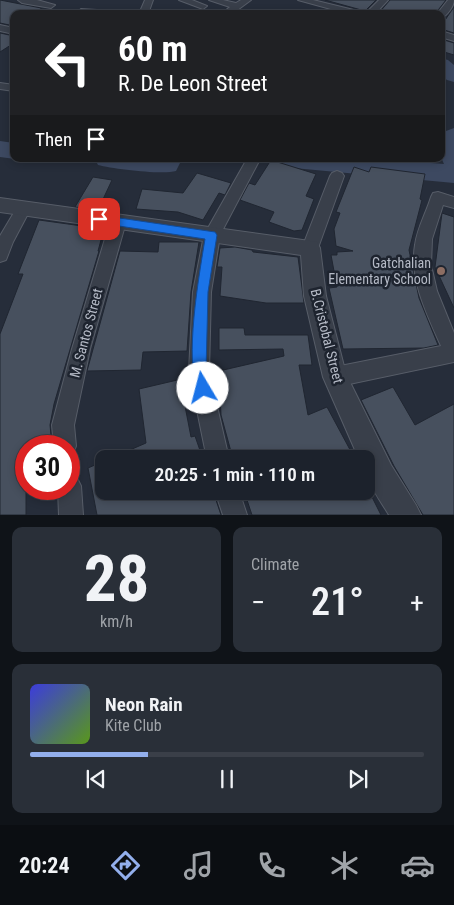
<!DOCTYPE html>
<meta charset="utf-8">
<style>
body{margin:0;font-family:"Roboto Condensed",sans-serif;background:#292f38;color:#f1f3f6;height:100vh;display:flex;flex-direction:column;font-size:19px;white-space:nowrap}
*{box-sizing:border-box;margin:0}
p{font-size:16px;color:#a0a4a9}
.icon{flex:none;width:28px;height:28px;fill:none;stroke:currentColor;stroke-width:2;stroke-linecap:round;stroke-linejoin:round}
.map{position:relative;height:515px;overflow:hidden}
.panel{display:flex;flex-direction:column;gap:12px;padding:12px;background:#0f1318;flex:1}
.panel>*{flex:none}
.top-card{position:absolute;left:10px;top:10px;width:435px;height:152px;border-radius:10px;box-shadow:0 2px 8px #0003,0 0 0 1px #3a3f48;background:#202124;color:#fff;overflow:hidden}
.speed{position:absolute;left:15px;top:435px;display:flex;gap:10px;font-size:25px;font-weight:700;text-align:center}
.speed>*{display:grid;place-content:center;width:65px;height:65px;border-radius:50%;background:#1c222c;box-shadow:0 2px 8px #0003,0 0 0 1px #3a3f48;line-height:1}
.speed .limit{border:8px solid #d22;background:#fff;color:#111}
.pin{position:absolute;display:grid;place-items:center;width:42px;height:42px;color:#fff;margin:-21px;border-radius:10px;box-shadow:0 2px 8px #0006}
.me{position:absolute;width:55px;margin:-28px;rotate:352deg;stroke-linejoin:round;filter:drop-shadow(0 0 4px #0008)}
.turn{display:flex;align-items:center;gap:18px;height:105px;padding:0 25px;font-size:22px}
.turn .icon{width:65px;height:65px;stroke-width:2.5}
.turn b{display:block;font-size:35px;line-height:42px}
.then{display:flex;align-items:center;height:48px;padding:0 25px;background:#0003;gap:10px;font-size:19px}
.big{font-size:38px;font-weight:600;line-height:1.1}
.panel .card{flex:1;display:flex;flex-direction:column;justify-content:center;gap:8px;min-width:0;padding:0 18px;border-radius:10px;background:#292f38}
.panel .dial{align-items:center;gap:0}
.dial b{font-size:65px;line-height:1}
.song{display:flex;align-items:center;gap:15px}
.cover{width:60px;height:60px;border-radius:8px;background:linear-gradient(135deg,hsl(240 70% 55%),hsl(90 70% 35%))}
.played{height:5px;border-radius:2px;background:linear-gradient(90deg,#93afec 30%,#3a3f48 30%)}
.keys{display:flex;justify-content:space-around;direction:ltr}
.heat{display:flex;justify-content:space-between;align-items:center;font-size:28px;direction:ltr}
.panel .tiles{flex:1;display:grid;gap:12px;grid-template-columns:1fr 1fr}
.card:last-child{grid-column:span 2}
.trip{position:absolute;left:95px;top:450px;width:280px;height:50px;border-radius:10px;background:#1c222c;box-shadow:0 2px 8px #0003,0 0 0 1px #3a3f48;font-weight:600;line-height:50px;text-align:center}
.menu{display:flex;height:80px;justify-content:space-around;align-items:center;background:#0b0e12;color:#a0a4a9}
.menu .icon{width:35px;height:35px}
.menu .active{color:#93afec}
.menu b{font-size:22px;color:#f1f3f6}
.map>svg:first-child{display:block}
.lines{fill:none;stroke-linecap:round;stroke-linejoin:round}
.river{fill:#3d4961;fill-rule:evenodd}
.building{fill:#47505e;stroke:#202631}
.minor-casing{stroke:#575d68;stroke-width:2}
.tertiary-casing{stroke:#575d68;stroke-width:2}
.minor{fill:#393f4a;fill-rule:evenodd}
.tertiary{fill:#393f4a;fill-rule:evenodd}
.route{fill:#1a73e8;stroke:#114b97}
.education-dot{fill:#8d6e63;stroke:#1e242f;stroke-width:2}
.labels{text-anchor:middle;dominant-baseline:central;stroke-width:5;stroke-linejoin:round;paint-order:stroke}
.poi-label{font-size:14px;fill:#b5bac6;stroke:#1e242f;text-anchor:end}
.street-label{font-size:14px;fill:#b5bac6;stroke:#1e242f}
</style>
<div class="map">
<svg width="454" height="515" viewBox="0 0 454 515">
<rect width="100%" height="100%" fill="#262d3a"/>
<g class="lines">
<!-- river -->
<g class="river">
<polygon points="441,58 448,60 454,65 454,82 447,80 441,75"/>
<path d="M454,128v55l-171,-16 -9,-2 -3,-6h108l65,5c-5,-8 -3,-25 2,-33z"/>
<polygon points="0,141 14,143 15,159 0,157"/>
<path d="M95,159h87l-6,12c-13,4 -63,-2 -78,-6z"/>
</g>
</g>
<!-- building -->
<g class="building">
<polygon points="0,0 41,8 40,14 14,14 14,26 0,23"/>
<polygon points="325,0 376,0 365,11"/>
<polygon points="390,0 446,0 435,14 378,14"/>
<polygon points="454,7 454,33 441,29 441,26"/>
<polygon points="0,33 14,36 14,43 0,52"/>
<polygon points="441,39 454,43 454,55 441,51"/>
<polygon points="271,160 316,174 306,196 314,199 302,230 294,231 269,222 274,212 240,200 249,183 255,185"/>
<polygon points="354,167 369,172 371,167 425,174 420,199 422,200 409,250 419,298 438,345 424,348 343,349 329,288 337,287 331,255 337,255 337,252 353,251 336,246 334,229 340,213 336,212"/>
<polygon points="197,173 231,183 225,195 219,193 203,220 178,212 136,209 142,189 183,193"/>
<polygon points="93,177 112,180 98,210 75,207"/>
<polygon points="442,213 454,217 454,308 435,267"/>
<polygon points="39,220 104,229 98,251 99,251 54,404 50,425 52,446 26,446 26,515 0,515 0,334 23,274 18,274"/>
<polygon points="159,242 199,242 191,292 187,351 143,352 141,370 87,371 120,251 158,252"/>
<polygon points="235,247 252,250 253,252 298,257 304,303 266,303 220,296 222,267 217,267 220,248"/>
<polygon points="219,328 244,328 245,335 308,335 312,365 299,365 308,415 327,407 355,459 233,459 221,415 219,371 284,356 283,349 219,350"/>
<polygon points="186,378 188,406 185,406 191,437 195,436 203,459 109,459 146,443 139,389"/>
<polygon points="393,387 415,425 454,404 454,515 423,515 394,466 361,400"/>
<polygon points="104,461 104,491 213,491 221,515 97,515 88,468"/>
<polygon points="244,491 369,491 381,515 252,515"/>
</g>
<g class="lines">
<defs>
<g id="minor">
<polygon points="18,0 37,0 55,5 51,8 22,3"/>
<polygon points="145,0 153,0 148,14 139,14"/>
<polygon points="179,0 192,0 207,6 203,9"/>
<polygon points="209,0 223,0 236,3 241,0 251,0 232,14 221,14 230,7"/>
<polygon points="298,0 313,0 366,13 379,0 388,0 375,14 349,14"/>
<path d="M448,0h6c0,6 -7,16 -13,18v-4h-4z"/>
<polygon points="81,9 113,11 117,14 76,14"/>
<polygon points="0,25 14,28 14,34 0,31"/>
<polygon points="441,31 454,35 454,41 441,37"/>
<polygon points="0,83 14,85 14,91 0,89"/>
<polygon points="247,159 257,159 259,161 220,235 211,292 209,371 229,459 207,459 189,371 193,292 204,235"/>
<polygon points="337,171 342,173 344,176 318,248 316,253 310,255 304,253 302,248 330,176 332,173"/>
<path d="M438,192l16,5v11l-11,-3 -11,34 -1,26 6,26 17,42v29l-119,25 -7,-3 -3,-7 3,-7 7,-3 106,-21c-13,-30 -32,-66 -26,-101 2,-16 11,-32 16,-48l2,-4z"/>
<polygon points="24,202 29,204 31,208 13,242 6,260 0,262 0,236 19,204"/>
<polygon points="118,216 123,218 126,222 90,349 74,425 76,446 73,454 69,455 69,446 54,446 52,425 72,349 110,222 113,218"/>
<polygon points="69,474 77,478 81,486 83,515 59,515 58,489 69,489"/>
<polygon points="215,491 239,491 247,515 223,515"/>
</g>
<path id="tertiary" d="M0,198l317,44 3,6 6,48 20,78 45,91 25,40 5,10h-32c-12,-20 -23,-32 -23,-56h-7l-36,-82 -19,-81 -3,-41 -301,-43z"/>
</defs>
<!-- minor casing -->
<use href="#minor" class="minor-casing"/>
<!-- tertiary casing -->
<use href="#tertiary" class="tertiary-casing"/>
<!-- minor -->
<use href="#minor" class="minor"/>
<!-- tertiary -->
<use href="#tertiary" class="tertiary"/>
</g>
<!-- route -->
<path class="route" d="M99,215l116,17 2,3 -9,57 -2,79 4,17 -2,5 -5,3 -5,-3c-14,-34 1,-117 7,-154l-106,-16 -5,-4z"/>
<!-- markers -->
<circle class="education-dot" cx="441" cy="271" r="5"/>
<g class="labels">
<!-- poi labels -->
<g class="poi-label">
<text x="431" y="263">Gatchalian<tspan x="431" dy="16">Elementary School</tspan></text>
</g>
<!-- street labels -->
<g class="street-label">
<text transform="translate(86 333) rotate(-75)">M. Santos Street</text>
<text transform="translate(327 336) rotate(76)">B.Cristobal Street</text>
</g>
</g>
</svg>
<div class="speed"><div class="limit">30</div></div>
<div class="pin" style="left:99px;top:219px;background:#d93025"><svg class="icon" aria-label="arrive" viewBox="0 0 24 24"><path d="M6 21V4h12l-3 4 3 4H6"/></svg></div>
<svg class="me" style="left:203px;top:388px" viewBox="-20 -20 40 40"><circle r="19" fill="#fff"/><path d="M0-13L10 11 0 6-10 11z" fill="#1a73e8"/></svg>
<div class="trip">20:25 · 1 min · 110 m</div>
<div class="top-card">
<div class="turn"><svg class="icon" aria-label="left" viewBox="0 0 24 24"><path d="M17 20v-9H6M10 6l-5 5 5 5"/></svg><div><b>60 m</b>R. De Leon Street</div></div>
<div class="then">Then<svg class="icon" aria-label="arrive" viewBox="0 0 24 24"><path d="M6 21V4h12l-3 4 3 4H6"/></svg></div>
</div>
</div>
<section class="panel">
<div class="tiles">
<div class="card dial"><b>28</b><p>km/h</p></div>
<div class="card"><p>Climate</p>
<div class="heat"><a>−</a><b class="big">21°</b><a>+</a></div>
</div>
<div class="card">
<div class="song"><i class="cover"></i><div><b>Neon Rain</b><p>Kite Club</p></div></div>
<div class="played"></div>
<div class="keys"><svg class="icon" aria-label="previous" viewBox="0 0 24 24"><path d="M18 5L8 12l10 7zM5 5v14"/></svg><svg class="icon" aria-label="pause" viewBox="0 0 24 24"><path d="M8 5v14M16 5v14"/></svg><svg class="icon" aria-label="next" viewBox="0 0 24 24"><path d="M6 5l10 7-10 7zM19 5v14"/></svg></div>
</div>
</div>
</section>
<nav class="menu">
<b>20:24</b>
<svg class="icon active" aria-label="directions" viewBox="0 0 24 24"><path d="M12 3l9 9-9 9-9-9zM9 14v-3h6M13 9l2 2-2 2"/></svg>
<svg class="icon" aria-label="music" viewBox="0 0 24 24"><path d="M9 18V5l10-2v13"/><circle cx="6" cy="18" r="3"/><circle cx="16" cy="16" r="3"/></svg>
<svg class="icon" aria-label="phone" viewBox="0 0 24 24"><path d="M5 4h4l2 5-3 2q2 4 5 5l2-3 5 2v4C11 20 4 13 5 4z"/></svg>
<svg class="icon" aria-label="climate" viewBox="0 0 24 24"><path d="M12 3v18M4 7l16 10M4 17L20 7"/></svg>
<svg class="icon" aria-label="car" viewBox="0 0 24 24"><path d="M5 17H2v-5l4-1 3-4h7l3 4 3 1v5h-3M9 17h6M6 11h13"/><circle cx="7" cy="17" r="2"/><circle cx="17" cy="17" r="2"/></svg>
</nav>
